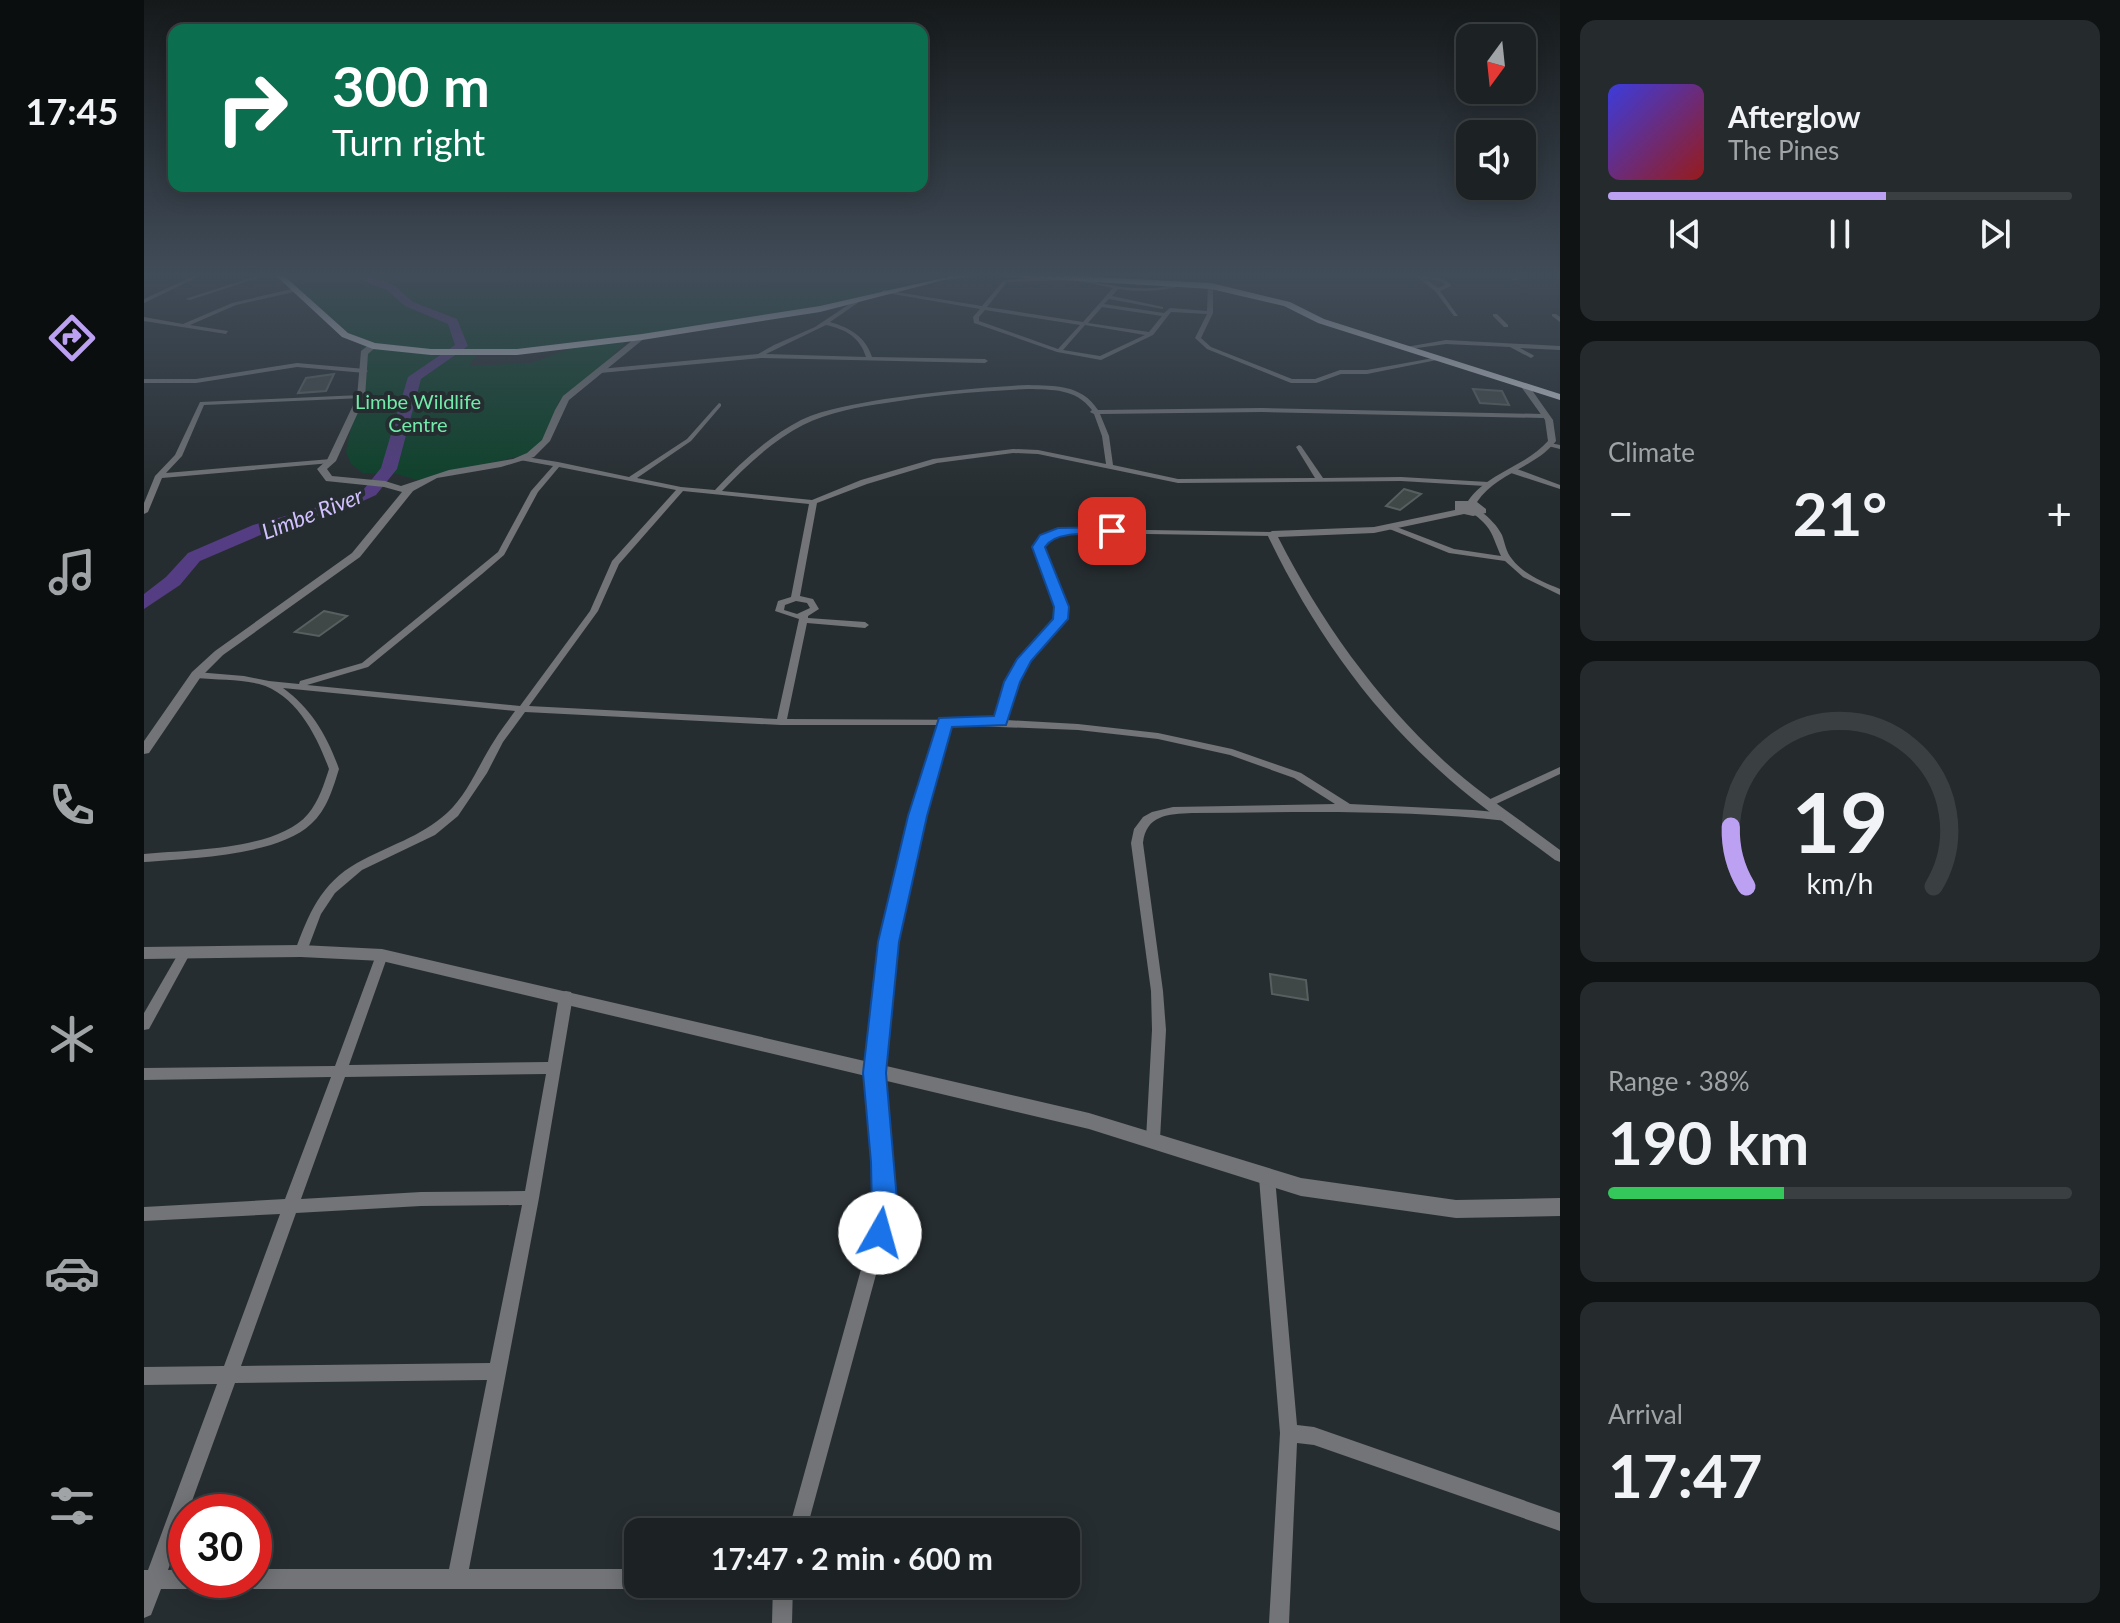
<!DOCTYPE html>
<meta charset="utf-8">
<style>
body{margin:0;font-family:Lato,sans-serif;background:#252a2c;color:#f1f3f6;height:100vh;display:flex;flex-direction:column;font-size:30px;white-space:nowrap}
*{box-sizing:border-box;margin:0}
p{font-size:26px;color:#a0a4a6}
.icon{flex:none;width:44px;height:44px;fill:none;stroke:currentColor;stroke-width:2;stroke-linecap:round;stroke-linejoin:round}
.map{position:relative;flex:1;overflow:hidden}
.drawer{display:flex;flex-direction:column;gap:20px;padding:20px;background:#0f1314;width:560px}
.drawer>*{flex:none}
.guide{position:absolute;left:24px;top:24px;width:760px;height:168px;border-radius:16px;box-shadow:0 4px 20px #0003,0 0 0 2px #3a3f41;background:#0b6e4f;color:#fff;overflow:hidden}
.needle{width:52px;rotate:195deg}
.controls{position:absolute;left:1312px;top:24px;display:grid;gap:16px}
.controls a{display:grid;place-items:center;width:80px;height:80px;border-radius:16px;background:#1c2224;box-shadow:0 4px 20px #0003,0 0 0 2px #3a3f41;font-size:40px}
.speed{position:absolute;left:24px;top:1494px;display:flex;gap:16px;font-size:40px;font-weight:700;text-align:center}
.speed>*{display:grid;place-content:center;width:104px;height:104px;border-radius:50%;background:#1c2224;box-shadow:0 4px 20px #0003,0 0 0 2px #3a3f41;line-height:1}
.speed .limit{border:12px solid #d22;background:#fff;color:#111}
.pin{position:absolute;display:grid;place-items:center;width:68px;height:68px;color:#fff;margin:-34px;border-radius:16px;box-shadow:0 4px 12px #0006}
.me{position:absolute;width:88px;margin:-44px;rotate:7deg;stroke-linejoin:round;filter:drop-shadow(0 0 6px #0008)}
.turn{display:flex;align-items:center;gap:28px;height:168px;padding:0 32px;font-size:36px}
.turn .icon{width:104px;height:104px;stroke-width:2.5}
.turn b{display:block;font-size:56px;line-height:68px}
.big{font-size:60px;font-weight:700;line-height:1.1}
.drawer .tile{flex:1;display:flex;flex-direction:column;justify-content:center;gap:12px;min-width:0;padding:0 28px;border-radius:16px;background:#252a2c}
.drawer .dial{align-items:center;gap:0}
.dial svg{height:208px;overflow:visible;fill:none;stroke:#3a3f41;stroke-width:7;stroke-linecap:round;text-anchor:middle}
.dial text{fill:#f1f3f6;stroke:none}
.song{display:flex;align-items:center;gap:24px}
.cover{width:96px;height:96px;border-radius:12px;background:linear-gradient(135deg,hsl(240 70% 55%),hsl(0 70% 35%))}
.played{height:8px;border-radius:4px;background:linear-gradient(90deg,#bca0f2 60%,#3a3f41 60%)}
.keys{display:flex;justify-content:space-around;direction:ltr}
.heat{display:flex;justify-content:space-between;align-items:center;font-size:44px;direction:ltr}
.charge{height:12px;border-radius:6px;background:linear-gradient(90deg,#34c759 38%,#3a3f41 0)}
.trip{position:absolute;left:480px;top:1518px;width:456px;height:80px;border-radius:16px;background:#1c2224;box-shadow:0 4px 20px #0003,0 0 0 2px #3a3f41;font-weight:700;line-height:80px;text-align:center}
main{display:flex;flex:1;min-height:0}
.tab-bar{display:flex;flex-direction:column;width:144px;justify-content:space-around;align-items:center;background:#0b0e0e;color:#a0a4a6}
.tab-bar .icon{width:56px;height:56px}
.tab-bar .active{color:#bca0f2}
.tab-bar b{font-size:36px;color:#f1f3f6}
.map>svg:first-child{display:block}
.green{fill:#0b4128;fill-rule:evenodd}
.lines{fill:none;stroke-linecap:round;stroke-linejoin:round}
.river{fill:#543d82;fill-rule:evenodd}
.building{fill:#3f4847;stroke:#57605f;stroke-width:2}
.minor{fill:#727477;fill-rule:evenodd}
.tertiary{fill:#727477;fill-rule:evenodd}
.trunk{fill:#c7cad1;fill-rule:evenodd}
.route{fill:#1a73e8;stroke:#114b97;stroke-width:2}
.labels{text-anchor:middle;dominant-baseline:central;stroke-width:8;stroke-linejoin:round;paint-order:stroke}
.far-park-label{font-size:20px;fill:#72eaaa;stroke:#262d30}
.far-water-label{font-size:22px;font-style:italic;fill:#d2c1ff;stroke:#262d30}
</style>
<main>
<nav class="tab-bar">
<b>17:45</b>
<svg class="icon active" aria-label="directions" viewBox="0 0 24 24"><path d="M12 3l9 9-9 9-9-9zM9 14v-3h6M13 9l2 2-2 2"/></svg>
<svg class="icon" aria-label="music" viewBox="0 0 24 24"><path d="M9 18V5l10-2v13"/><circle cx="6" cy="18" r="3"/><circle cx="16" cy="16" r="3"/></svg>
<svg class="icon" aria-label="phone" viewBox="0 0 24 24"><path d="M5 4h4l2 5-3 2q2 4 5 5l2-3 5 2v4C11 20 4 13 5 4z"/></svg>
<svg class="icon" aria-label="climate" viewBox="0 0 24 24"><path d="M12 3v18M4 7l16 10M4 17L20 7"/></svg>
<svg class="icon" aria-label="car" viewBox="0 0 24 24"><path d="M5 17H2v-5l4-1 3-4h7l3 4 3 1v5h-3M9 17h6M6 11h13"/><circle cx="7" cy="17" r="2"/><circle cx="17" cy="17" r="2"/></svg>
<svg class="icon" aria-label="filters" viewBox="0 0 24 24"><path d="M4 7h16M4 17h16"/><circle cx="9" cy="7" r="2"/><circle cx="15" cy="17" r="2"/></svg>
</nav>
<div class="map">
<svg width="1416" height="1623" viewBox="0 0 1416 1623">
<rect width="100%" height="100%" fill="#262d30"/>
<!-- green -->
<path class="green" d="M135,273h654l10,4 -126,32 -188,30 -30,31 -40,31 -18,46 -9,6 -115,27 -20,-6 -34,-1 -12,-9 -5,-12 17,-84 -2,-21 10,-4 -24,-9zM431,347l-43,16 -63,3 9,-13z"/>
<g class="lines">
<!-- river -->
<polygon class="river" points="200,273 215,273 251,286 269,302 313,319 324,346 277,379 253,469 232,495 193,513 121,533 56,561 36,585 0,609 0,594 22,577 44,553 109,525 181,505 220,489 237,468 264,377 311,345 304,324 261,306 243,290"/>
</g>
<!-- building -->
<g class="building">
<polygon points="190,374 182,391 154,393 162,378"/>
<polygon points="1329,389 1358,391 1365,405 1336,403"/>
<polygon points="1260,489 1277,494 1256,510 1242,506"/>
<polygon points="180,611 203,616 175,636 151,632"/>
<polygon points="1126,974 1162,980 1164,1000 1128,994"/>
</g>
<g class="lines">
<!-- minor -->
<g class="minor">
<polygon points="56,273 62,273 0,303 0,299"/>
<polygon points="122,273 129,273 46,300 41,299"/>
<path d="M1268,273l31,6 8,5v2l-11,5 18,25h-4l-19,-25zM1282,279l14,2 5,4 -7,3z"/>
<polygon points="1369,273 1377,274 1373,281 1368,280 1371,275"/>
<path d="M927,276c27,7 54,14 82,12 11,0 21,-4 32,-5v2c-23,7 -44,7 -67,4l-6,7 51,11v2l-54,-10 -5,5 60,9 6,-5 37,3 1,-25 5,-1v28l-12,25 10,9 81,32h23l25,-9h27l72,-13 3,2 -75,15h-26l-25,9h-25l-84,-34 -12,-11 12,-24 -36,-2 -18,23 -52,25 -44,-8 -83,-29 -1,-6 7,-8 -99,-17 3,-2 98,16 22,-26 55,-3 2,3 -54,2 -20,25 96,15 30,-34 -44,-9zM958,307l60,9 -13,16 -61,-9zM841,310l95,15 -22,24 -79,-28v-4zM941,325l60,10 -45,21 -37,-6z"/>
<polygon points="152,288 154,291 92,305 46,325 84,331 82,334 0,321 0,317 39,324 88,303"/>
<path d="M716,297l2,3 -32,22c20,6 35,14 42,35l113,2 3,2 -3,2 -224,-5 -161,15 -3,-2 3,-2 158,-15 16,-9 41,-18zM682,325c19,4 34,12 40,32l-100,-3z"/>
<polygon points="1349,314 1353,314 1364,325 1364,327 1360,327 1349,316"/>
<polygon points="1408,314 1412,314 1416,317 1416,322 1408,316"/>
<polygon points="1302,340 1416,346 1416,350 1376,348 1389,355 1390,356 1387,358 1366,347 1302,344 1259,350 1256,348"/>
<polygon points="153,363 221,369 224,371 221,373 153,367 52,383 0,383 0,379 52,379"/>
<path d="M884,385c27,1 53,-1 70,25l164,-2 281,6 3,2 -3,2 -281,-6 -162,2 9,22 4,29 65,14 137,-1 -19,-31 3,-2 2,1 22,32 78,-1 87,5 1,2 -4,2 -84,-5 -223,2 -140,-29 -25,-1 -76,10 -70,21 -50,19 -17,93 13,3 6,10 -11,7v2l57,4 4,3 -4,3 -58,-5 -20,96 209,1 11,-38 13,-23 37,-40v-12l-22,-60c13,-18 31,-18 51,-18l186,3 4,2 -1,2 -189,-3c-17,1 -31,0 -43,14l22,60v12l-36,41 -12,22 -11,38 72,4 80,9 74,16 69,24 49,31 123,6 34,3 6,4 -6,4c-105,-12 -209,-9 -315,-8 -24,1 -46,2 -49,30l20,148 3,39 -6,109 -2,4 -5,2 -5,-2 -2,-4 6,-109 -1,-39 -20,-148 3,-14 9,-12 9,-5 21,-5 162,-3 -41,-26 -64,-23 -72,-16 -80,-9 -129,-5 -25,91 -30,126 -13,131 12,139 -87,320h-18l89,-320 -10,-139 15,-131 30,-126 27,-91h-158l-256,-13 -22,30 -16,31 -29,43 -23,19 -73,35 -27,23 -14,21 -14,37 -2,3h-8l-2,-3c13,-36 26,-68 62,-88 30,-17 64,-26 90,-50 21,-19 32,-49 47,-72 6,-10 14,-20 21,-30l-232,-23c28,20 45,49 56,81 -6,19 -12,41 -28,55 -34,32 -121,34 -167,38v-8c45,-4 134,-4 164,-40 11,-13 16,-30 21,-45 -12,-33 -33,-75 -70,-85 -20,-5 -42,-4 -63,-6l-5,-3 5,-3 48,4 25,5 30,3 1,-3 62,-18 114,-93 22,-18 33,-61 22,-25 -33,-6v-4l38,6 71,15 58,-38 32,-36 2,1v2l-30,35 -54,37 44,9 34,3c25,-27 53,-53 86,-70 26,-12 56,-16 84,-21 48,-7 95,-12 143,-14zM884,389c25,1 47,-1 64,21l-2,2 4,2 8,22 4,28 -68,-14 -25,-1 -80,10 -72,21 -49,20 -90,-9c24,-25 50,-50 81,-66 26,-13 55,-18 83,-22 47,-8 94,-12 142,-14zM415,467l117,23 -64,71 -22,50 -70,95 -213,-21 61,-18 114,-93 22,-19 34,-63zM539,491l126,13 -18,93 -13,4 -3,10 24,8 -22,100 -248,-13 69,-95 21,-47zM652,601l11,2 3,5 -13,6 -13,-4 1,-5z"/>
<polygon points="217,395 219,396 219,398 60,405 38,456 22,473 187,459 191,461 187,463 18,478 4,512 0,514 0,503 11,476 31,455 56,402"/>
<polygon points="1406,443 1416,445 1416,449 1404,446 1403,445"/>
<polygon points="1367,469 1373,469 1416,485 1416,489 1367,473"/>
<path d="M1331,511h6c8,7 16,14 21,24 3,8 4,17 10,24 11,15 31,23 48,30v6l-37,-18 -18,-16 -56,-8 -62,-25 7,-2 60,23 47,7c-9,-20 -8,-27 -26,-41z"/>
<polygon points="1416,767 1416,774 1350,805 1346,806 1341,803 1342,801"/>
<polygon points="41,947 45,949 47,952 5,1029 0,1030 0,1013 37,949"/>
<path d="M238,950l4,2 2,3 -39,110 199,-3 11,-66 2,-4 5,-1 5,1 2,4 -34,202 -70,371h169v15h8l-8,5h-384l-7,-3 -2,-6h9v-11h195l38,-189 -252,3 -47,129h-2v7l-18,51 18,-1v11h9l-2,6 -7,3h-25l-10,26 -7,3v-48h4l69,-186 -73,1v-18l80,-1 56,-152 -136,7v-14l141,-8 46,-122 -187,3v-12l191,-2 41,-111 2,-3zM402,1074l-21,117 -104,1 -120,7 44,-122zM378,1205l-32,158 -249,3 55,-153 125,-7z"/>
<polygon points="1123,1171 1128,1173 1131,1178 1153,1425 1170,1427 1416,1513 1416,1531 1170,1445 1153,1443 1145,1623 1125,1623 1136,1433 1115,1178 1118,1173"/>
<polygon points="629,1584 649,1584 648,1623 628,1623"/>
</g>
<!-- tertiary -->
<g class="tertiary">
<polygon points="495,335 502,337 425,400 406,441 390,457 357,467 293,478 269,491 216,557 79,655 56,678 5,753 0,754 0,741 48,672 71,651 208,553 258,492 240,487 182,481 173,469 183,460 213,397 217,351 226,344 233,346 224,354 221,397 192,461 183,469 188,476 241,481 257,486 305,470 369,459 383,453 398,440 411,410 419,396"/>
<path d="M1382,386h3l24,34 3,21c-21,27 -60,32 -79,61l9,7v4l-13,3 -9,-2 -90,19 -96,4c42,83 97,160 166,224 36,33 77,59 116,89v12l-5,-2c-39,-29 -80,-57 -116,-90 -73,-65 -130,-148 -172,-236l5,-3 102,-4 81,-17v-9h13c20,-29 57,-34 80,-60l-3,-21 -23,-32z"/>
<polygon points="157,945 238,949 945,1113 1157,1178 1312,1200 1416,1198 1416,1216 1312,1218 1157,1196 945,1129 238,961 157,957 0,959 0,947"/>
</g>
<!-- trunk -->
<polygon class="trunk" points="129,273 137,273 204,333 231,343 287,349 373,349 498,334 676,306 821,273 874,273 1067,283 1146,302 1180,319 1416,394 1416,400 1174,323 1140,306 1067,289 836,275 800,280 676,312 498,340 373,355 287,355 229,349 198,337"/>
</g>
<!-- sky -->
<linearGradient id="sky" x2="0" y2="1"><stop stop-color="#15191a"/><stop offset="0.55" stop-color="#414c59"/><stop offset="1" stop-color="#414c59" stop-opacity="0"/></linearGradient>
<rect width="1416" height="500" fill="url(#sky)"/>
<!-- route -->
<path class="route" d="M914,528l54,-1 6,4 -6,4c-19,0 -56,-6 -67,12l24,60 -1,12 -37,42 -11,21 -14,43 -54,2 -25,89 -28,126 -13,131 12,139 -9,29 -9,4 -9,-4 -4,-8 5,-21 -1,-50 -8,-89 15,-131 30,-126 31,-98 55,-2 10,-34 13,-23 36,-40 1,-12 -22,-60 8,-12z"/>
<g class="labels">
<!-- far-park labels -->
<g class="far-park-label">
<text x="274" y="401">Limbe Wildlife<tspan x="274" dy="23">Centre</tspan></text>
</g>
<!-- far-water labels -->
<g class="far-water-label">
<text transform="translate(168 513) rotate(-21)">Limbe River</text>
</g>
</g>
</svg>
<div class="controls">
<a><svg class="needle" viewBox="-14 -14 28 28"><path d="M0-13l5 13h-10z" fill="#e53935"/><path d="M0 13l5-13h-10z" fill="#a0a4a6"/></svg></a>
<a><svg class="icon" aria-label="sound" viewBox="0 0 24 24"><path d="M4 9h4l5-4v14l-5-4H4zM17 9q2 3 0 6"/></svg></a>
</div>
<div class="speed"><div class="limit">30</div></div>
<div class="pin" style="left:968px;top:531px;background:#d93025"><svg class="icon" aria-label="arrive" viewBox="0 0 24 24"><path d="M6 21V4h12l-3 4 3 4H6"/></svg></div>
<svg class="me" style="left:736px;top:1233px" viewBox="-20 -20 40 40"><circle r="19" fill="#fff"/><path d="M0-13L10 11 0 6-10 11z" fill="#1a73e8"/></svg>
<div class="trip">17:47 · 2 min · 600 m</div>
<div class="guide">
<div class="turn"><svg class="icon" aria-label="right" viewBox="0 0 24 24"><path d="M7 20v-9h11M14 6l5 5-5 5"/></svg><div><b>300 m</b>Turn right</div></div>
</div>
</div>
<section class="drawer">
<div class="tile">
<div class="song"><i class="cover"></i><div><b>Afterglow</b><p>The Pines</p></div></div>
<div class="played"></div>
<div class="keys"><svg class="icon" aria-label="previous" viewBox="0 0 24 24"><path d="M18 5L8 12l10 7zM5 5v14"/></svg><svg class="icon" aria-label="pause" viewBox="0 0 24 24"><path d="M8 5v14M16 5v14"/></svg><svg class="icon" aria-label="next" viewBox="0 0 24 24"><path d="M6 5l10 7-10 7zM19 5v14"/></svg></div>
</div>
<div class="tile"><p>Climate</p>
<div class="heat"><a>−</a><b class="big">21°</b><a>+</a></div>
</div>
<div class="tile dial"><svg viewBox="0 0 100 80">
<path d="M14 69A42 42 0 1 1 86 69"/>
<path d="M14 69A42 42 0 0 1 8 46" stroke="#bca0f2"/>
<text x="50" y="56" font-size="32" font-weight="700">19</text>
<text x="50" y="72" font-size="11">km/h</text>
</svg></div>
<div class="tile"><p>Range · 38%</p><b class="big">190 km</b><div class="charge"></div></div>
<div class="tile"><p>Arrival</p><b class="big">17:47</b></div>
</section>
</main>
